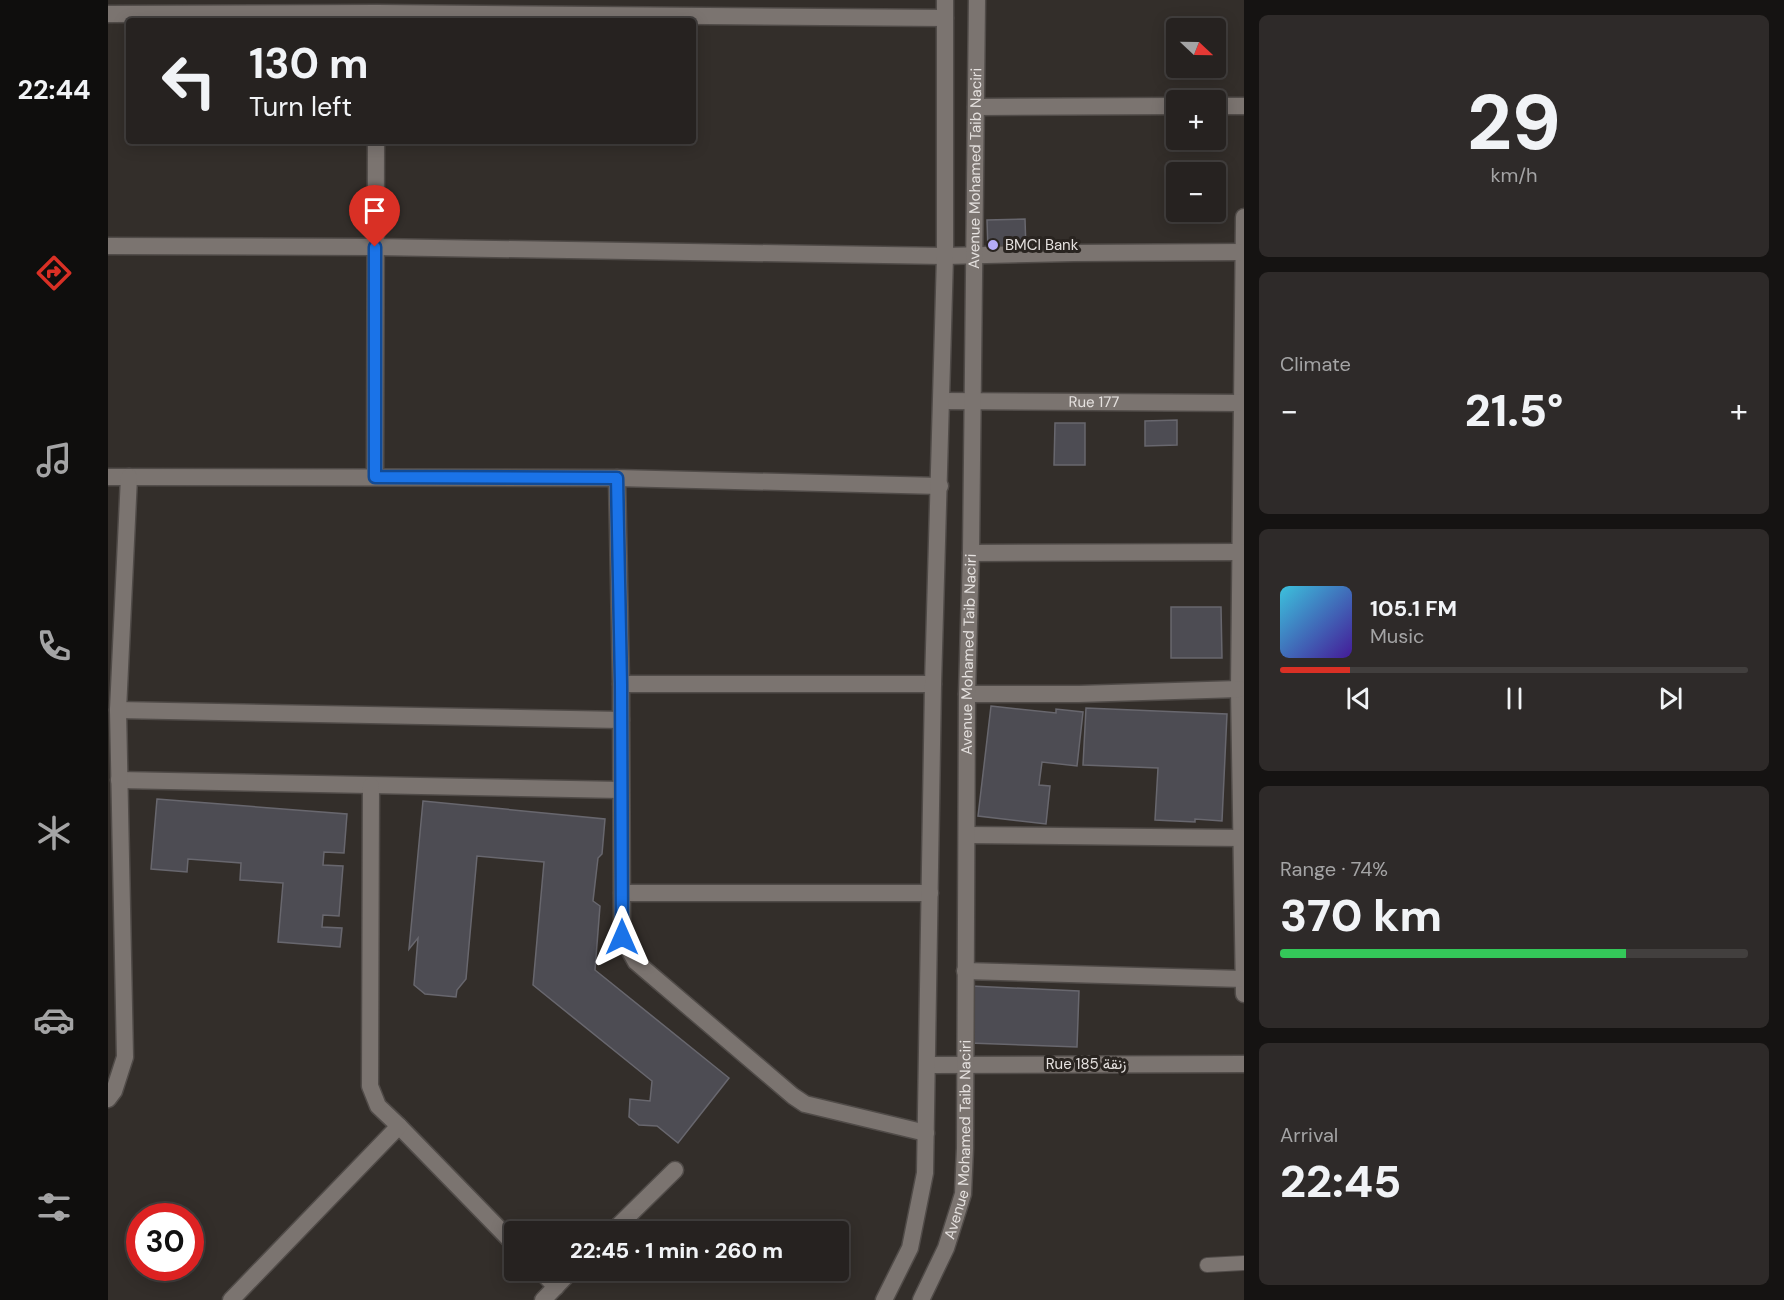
<!DOCTYPE html>
<meta charset="utf-8">
<style>
body{margin:0;font-family:"DM Sans",Vazirmatn,sans-serif;background:#2e2a29;color:#f1f3f6;height:100vh;display:flex;flex-direction:column;font-size:22px;white-space:nowrap}
*{box-sizing:border-box;margin:0}
p{font-size:20px;color:#a4a4a5}
.icon{flex:none;width:33px;height:33px;fill:none;stroke:currentColor;stroke-width:2;stroke-linecap:round;stroke-linejoin:round}
.map{position:relative;flex:1;overflow:hidden}
.sheet{display:flex;flex-direction:column;gap:15px;padding:15px;background:#151312;width:540px}
.sheet>*{flex:none}
.banner{position:absolute;left:18px;top:18px;width:570px;height:126px;border-radius:6px;box-shadow:0 3px 15px #0003,0 0 0 2px #423f3e;background:#262220;color:#f1f3f6;overflow:hidden}
.needle{width:39px;rotate:112deg}
.fabs{position:absolute;left:1058px;top:18px;display:grid;gap:12px}
.fabs a{display:grid;place-items:center;width:60px;height:60px;border-radius:6px;background:#262220;box-shadow:0 3px 15px #0003,0 0 0 2px #423f3e;font-size:30px}
.speed{position:absolute;left:18px;top:1203px;display:flex;gap:12px;font-size:30px;font-weight:700;text-align:center}
.speed>*{display:grid;place-content:center;width:78px;height:78px;border-radius:50%;background:#262220;box-shadow:0 3px 15px #0003,0 0 0 2px #423f3e;line-height:1}
.speed .limit{border:9px solid #d22;background:#fff;color:#111}
.pin{position:absolute;display:grid;place-items:center;width:51px;height:51px;color:#fff;margin:-62px -26px;border-radius:50% 50% 50% 0;rotate:-45deg;box-shadow:0 0 6px #0007}
.pin .icon{rotate:45deg}
.me{position:absolute;width:66px;margin:-33px;rotate:0deg;stroke-linejoin:round;filter:drop-shadow(0 0 4px #0008)}
.turn{display:flex;align-items:center;gap:21px;height:126px;padding:0 24px;font-size:27px}
.turn .icon{width:78px;height:78px;stroke-width:2.5}
.turn b{display:block;font-size:42px;line-height:51px}
.big{font-size:45px;font-weight:800;line-height:1.1}
.sheet .card{flex:1;display:flex;flex-direction:column;justify-content:center;gap:9px;min-width:0;padding:0 21px;border-radius:9px;background:#2e2a29}
.sheet .dial{align-items:center;gap:0}
.dial b{font-size:78px;line-height:1}
.song{display:flex;align-items:center;gap:18px}
.cover{width:72px;height:72px;border-radius:9px;background:linear-gradient(135deg,hsl(190 70% 55%),hsl(260 70% 35%))}
.played{height:6px;border-radius:3px;background:linear-gradient(90deg,#d93025 15%,#423f3e 15%)}
.keys{display:flex;justify-content:space-around;direction:ltr}
.heat{display:flex;justify-content:space-between;align-items:center;font-size:33px;direction:ltr}
.charge{height:9px;border-radius:4px;background:linear-gradient(90deg,#34c759 74%,#423f3e 0)}
.trip{position:absolute;left:396px;top:1221px;width:345px;height:60px;border-radius:6px;background:#262220;box-shadow:0 3px 15px #0003,0 0 0 2px #423f3e;font-weight:800;line-height:60px;text-align:center}
main{display:flex;flex:1;min-height:0}
.menu{display:flex;flex-direction:column;width:108px;justify-content:space-around;align-items:center;background:#0f0e0d;color:#a4a4a5}
.menu .icon{width:42px;height:42px}
.menu .selected{color:#d93025}
.menu b{font-size:27px;color:#f1f3f6}
.map>svg:first-child{display:block}
.building{fill:#4d4c53;stroke:#68676e;stroke-width:1.5}
.lines{fill:none;stroke-linecap:round;stroke-linejoin:round}
.service-casing{stroke:#504b48;stroke-width:16}
.minor-casing{stroke:#504b48;stroke-width:19}
.tertiary-casing{stroke:#504b48;stroke-width:19}
.service{stroke:#7b7470;stroke-width:14}
.minor{stroke:#7b7470;stroke-width:16}
.tertiary{stroke:#7b7470;stroke-width:16}
.route-casing{stroke:#114b97;stroke-width:15}
.route{stroke:#1a73e8;stroke-width:10}
.poi-dot{fill:#b5acf8;stroke:#292420;stroke-width:2}
.labels{text-anchor:middle;dominant-baseline:central;stroke-width:6;stroke-linejoin:round;paint-order:stroke}
.street-label{font-size:15px;fill:#e5e1df;stroke:#292420}
.poi-label{font-size:15px;fill:#e5e1df;stroke:#292420;text-anchor:start}
</style>
<main>
<nav class="menu">
<b>22:44</b>
<svg class="icon selected" aria-label="directions" viewBox="0 0 24 24"><path d="M12 3l9 9-9 9-9-9zM9 14v-3h6M13 9l2 2-2 2"/></svg>
<svg class="icon" aria-label="music" viewBox="0 0 24 24"><path d="M9 18V5l10-2v13"/><circle cx="6" cy="18" r="3"/><circle cx="16" cy="16" r="3"/></svg>
<svg class="icon" aria-label="phone" viewBox="0 0 24 24"><path d="M5 4h4l2 5-3 2q2 4 5 5l2-3 5 2v4C11 20 4 13 5 4z"/></svg>
<svg class="icon" aria-label="climate" viewBox="0 0 24 24"><path d="M12 3v18M4 7l16 10M4 17L20 7"/></svg>
<svg class="icon" aria-label="car" viewBox="0 0 24 24"><path d="M5 17H2v-5l4-1 3-4h7l3 4 3 1v5h-3M9 17h6M6 11h13"/><circle cx="7" cy="17" r="2"/><circle cx="17" cy="17" r="2"/></svg>
<svg class="icon" aria-label="filters" viewBox="0 0 24 24"><path d="M4 7h16M4 17h16"/><circle cx="9" cy="7" r="2"/><circle cx="15" cy="17" r="2"/></svg>
</nav>
<div class="map">
<svg width="1136" height="1300" viewBox="0 0 1136 1300">
<rect width="100%" height="100%" fill="#332e2a"/>
<!-- building -->
<g class="building">
<polygon points="917,219 918,250 880,251 879,220"/>
<polygon points="1069,420 1069,445 1037,446 1037,421"/>
<polygon points="947,423 977,423 977,465 946,465"/>
<polygon points="1063,607 1113,607 1114,658 1063,658"/>
<polygon points="883,706 948,713 948,709 975,712 969,766 934,762 931,785 942,786 938,824 870,816"/>
<polygon points="978,708 1119,714 1114,821 1087,819 1087,822 1047,820 1050,768 975,765"/>
<polygon points="49,799 239,814 236,853 216,852 215,865 235,866 231,916 215,915 214,927 234,928 232,947 170,942 175,883 132,880 133,863 80,859 79,872 43,869"/>
<polygon points="315,801 497,819 494,854 490,858 485,901 492,906 487,970 621,1078 570,1143 549,1126 531,1125 521,1117 522,1099 542,1101 544,1081 425,985 436,862 369,856 358,979 349,990 348,997 317,994 306,985 310,938 301,949"/>
<polygon points="863,986 971,991 969,1047 861,1043"/>
</g>
<g class="lines">
<defs>
<polyline id="service" points="1099,1265 1136,1263"/>
<g id="minor">
<polyline points="0,14 269,13 837,18"/>
<polyline points="1107,106 1136,106"/>
<polyline points="868,107 1068,106"/>
<polyline points="1136,217 1131,689 1136,994"/>
<polyline points="0,246 267,247 837,256 966,253 1135,252"/>
<path id="s1" d="M834,401l302,2"/>
<polyline points="0,477 509,478 832,486"/>
<polyline points="267,477 268,141"/>
<polyline points="509,478 513,684 514,937 528,962 685,1096 697,1104 818,1133"/>
<polyline points="863,553 1133,552"/>
<polyline points="513,684 825,684"/>
<polyline points="859,694 971,694 1131,689"/>
<polyline points="10,710 513,720"/>
<polyline points="11,780 513,790"/>
<polyline points="859,835 1134,838"/>
<polyline points="514,893 822,893"/>
<polyline points="857,971 1135,979"/>
<polyline points="820,1065 1136,1064"/>
<polyline points="0,1099 6,1091 17,1057 10,710 21,477"/>
<polyline points="291,1126 406,1244"/>
<polyline points="504,1232 567,1170"/>
<polyline points="432,1270 448,1287"/>
<polyline points="123,1300 291,1126 270,1106 262,1086 263,786"/>
<polyline points="435,1300 464,1270"/>
</g>
<g id="tertiary">
<polyline points="776,1300 802,1248 817,1173 825,684 837,256 837,0"/>
<path id="s2" d="M813,1300l25,-52 17,-54 2,-46 2,-454 4,-141 6,-553"/>
</g>
</defs>
<!-- service casing -->
<use href="#service" class="service-casing"/>
<!-- minor casing -->
<use href="#minor" class="minor-casing"/>
<!-- tertiary casing -->
<use href="#tertiary" class="tertiary-casing"/>
<!-- service -->
<use href="#service" class="service"/>
<!-- minor -->
<use href="#minor" class="minor"/>
<!-- tertiary -->
<use href="#tertiary" class="tertiary"/>
</g>
<g class="lines">
<defs>
<polyline id="route" points="267,247 267,477 509,478 513,684 514,937"/>
</defs>
<!-- route casing -->
<use href="#route" class="route-casing"/>
<!-- route -->
<use href="#route" class="route"/>
</g>
<!-- markers -->
<circle class="poi-dot" cx="885" cy="245" r="6"/>
<g class="labels">
<!-- street labels -->
<g class="street-label">
<text stroke="none"><textPath href="#s2" startOffset="1140">Avenue Mohamed Taib Naciri</textPath></text>
<text stroke="none"><textPath href="#s1" startOffset="152">Rue 177</textPath></text>
<text stroke="none"><textPath href="#s2" startOffset="654">Avenue Mohamed Taib Naciri</textPath></text>
<text x="978" y="1064">Rue 185 زنقة</text>
<text stroke="none"><textPath href="#s2" startOffset="168">Avenue Mohamed Taib Naciri</textPath></text>
</g>
<!-- poi labels -->
<g class="poi-label">
<text x="897" y="245">BMCI Bank</text>
</g>
</g>
</svg>
<div class="fabs">
<a><svg class="needle" viewBox="-14 -14 28 28"><path d="M0-13l5 13h-10z" fill="#e53935"/><path d="M0 13l5-13h-10z" fill="#a4a4a5"/></svg></a>
<a>+</a>
<a>−</a>
</div>
<div class="speed"><div class="limit">30</div></div>
<div class="pin" style="left:267px;top:247px;background:#d93025"><svg class="icon" aria-label="arrive" viewBox="0 0 24 24"><path d="M6 21V4h12l-3 4 3 4H6"/></svg></div>
<svg class="me" style="left:514px;top:937px" viewBox="-20 -20 40 40"><path d="M0-17L14 15 0 8-14 15z" fill="#1a73e8" stroke="#fff" stroke-width="4"/></svg>
<div class="trip">22:45 · 1 min · 260 m</div>
<div class="banner">
<div class="turn"><svg class="icon" aria-label="left" viewBox="0 0 24 24"><path d="M17 20v-9H6M10 6l-5 5 5 5"/></svg><div><b>130 m</b>Turn left</div></div>
</div>
</div>
<section class="sheet">
<div class="card dial"><b>29</b><p>km/h</p></div>
<div class="card"><p>Climate</p>
<div class="heat"><a>−</a><b class="big">21.5°</b><a>+</a></div>
</div>
<div class="card">
<div class="song"><i class="cover"></i><div><b>105.1 FM</b><p>Music</p></div></div>
<div class="played"></div>
<div class="keys"><svg class="icon" aria-label="previous" viewBox="0 0 24 24"><path d="M18 5L8 12l10 7zM5 5v14"/></svg><svg class="icon" aria-label="pause" viewBox="0 0 24 24"><path d="M8 5v14M16 5v14"/></svg><svg class="icon" aria-label="next" viewBox="0 0 24 24"><path d="M6 5l10 7-10 7zM19 5v14"/></svg></div>
</div>
<div class="card"><p>Range · 74%</p><b class="big">370 km</b><div class="charge"></div></div>
<div class="card"><p>Arrival</p><b class="big">22:45</b></div>
</section>
</main>
